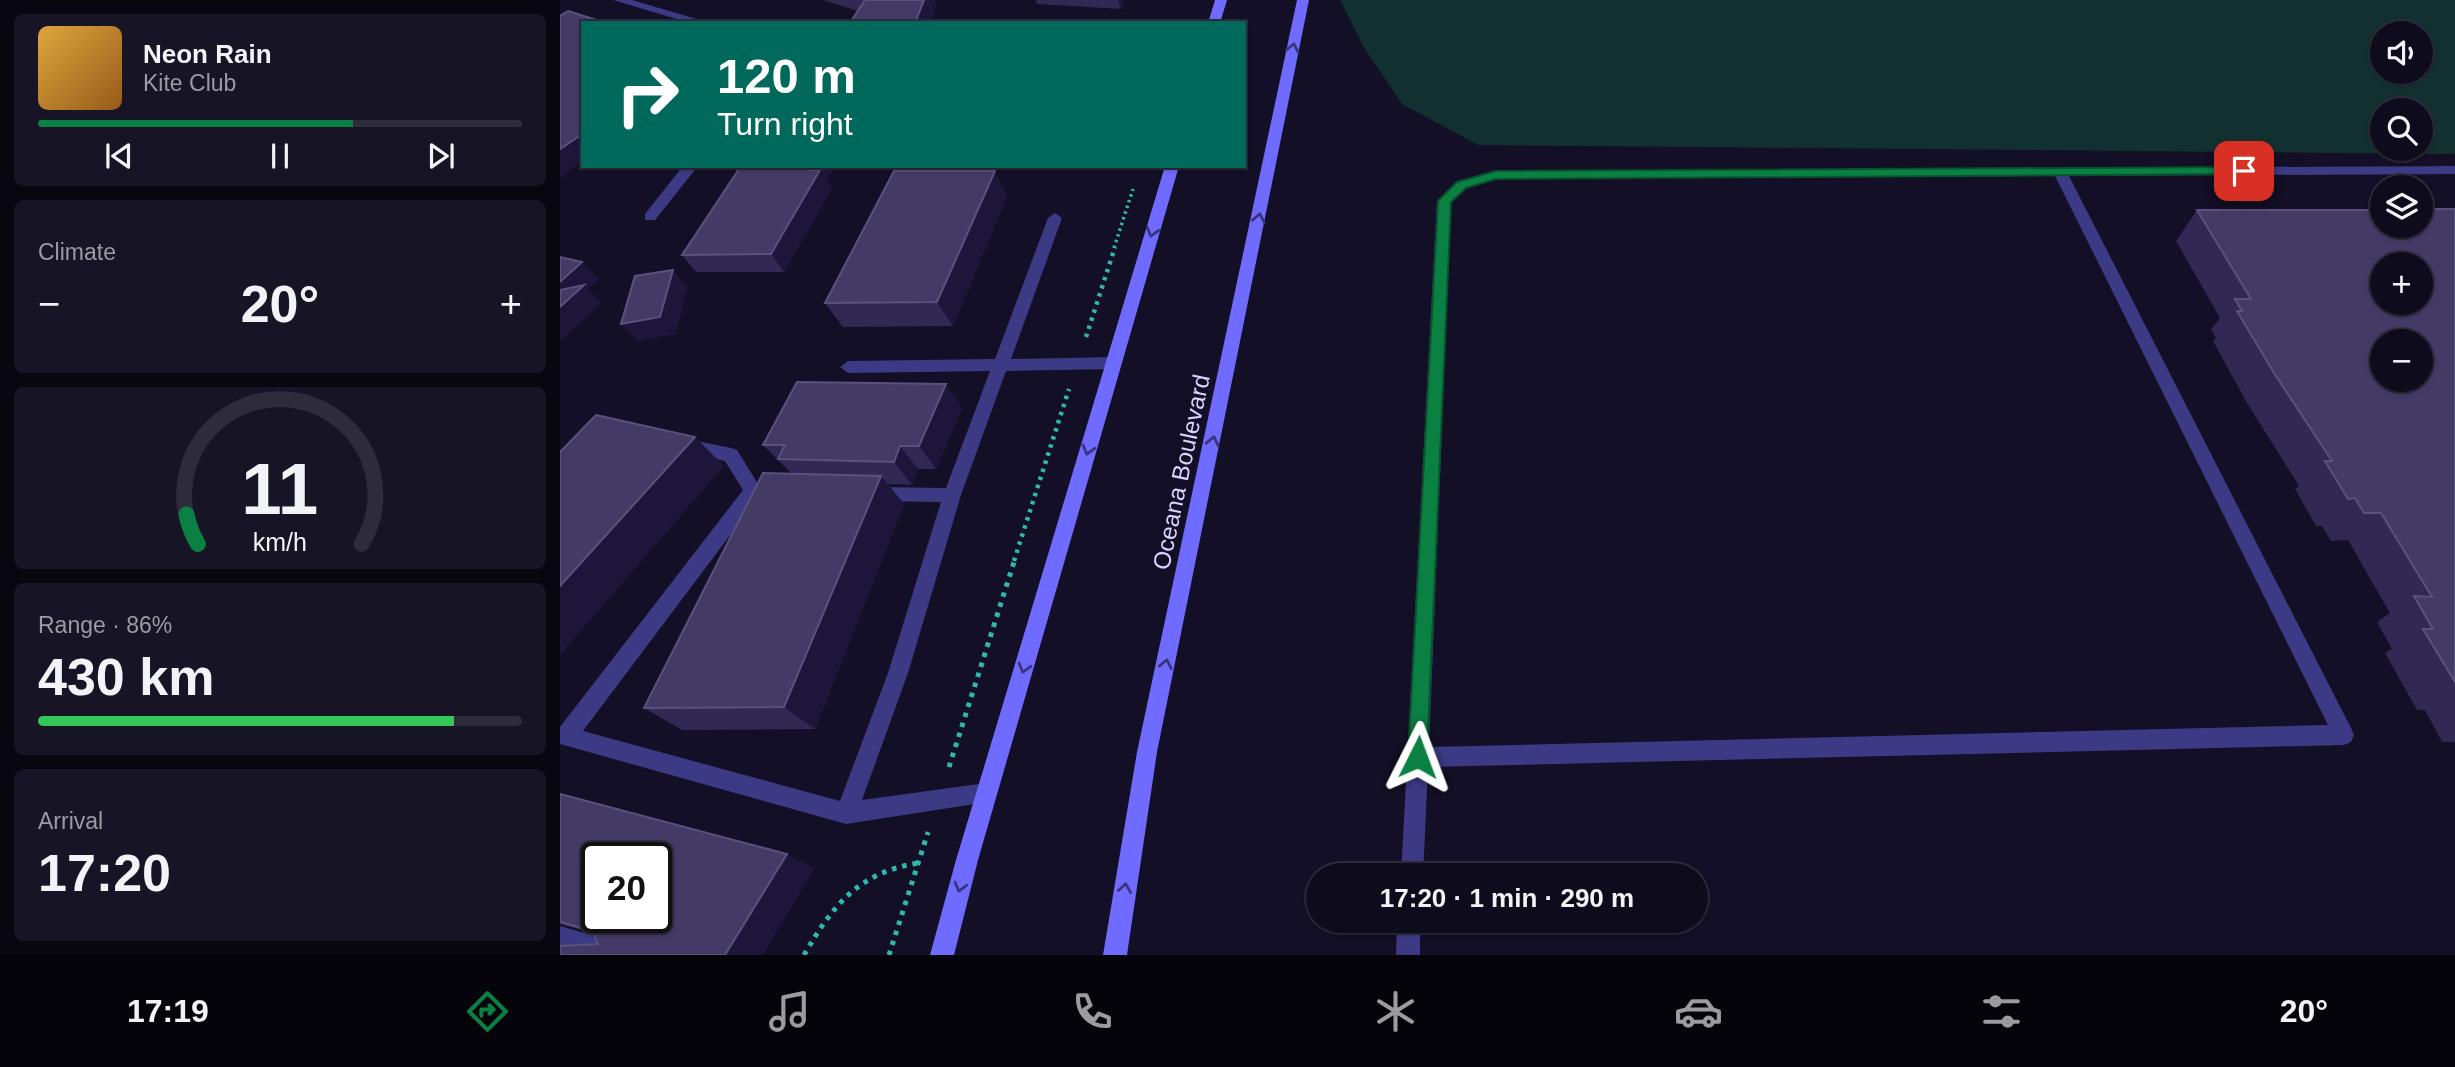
<!DOCTYPE html>
<meta charset="utf-8">
<style>
body{margin:0;font-family:Helvetica,sans-serif;background:#171425;color:#f1f3f6;height:100vh;display:flex;flex-direction:column;font-size:26px;white-space:nowrap}
*{box-sizing:border-box;margin:0}
p{font-size:23px;color:#9b9ba3}
.icon{flex:none;width:38px;height:38px;fill:none;stroke:currentColor;stroke-width:2;stroke-linecap:round;stroke-linejoin:round}
.map{position:relative;flex:1;overflow:hidden}
.drawer{display:flex;flex-direction:column;gap:14px;padding:14px;background:#08060f;width:560px}
.drawer>*{flex:none}
.guide{position:absolute;left:21px;top:21px;width:665px;height:147px;border-radius:0px;box-shadow:0 2px 5px #0004,0 0 0 2px #2e2b3b;background:#00695c;color:#fff;overflow:hidden}
.controls{position:absolute;left:1810px;top:21px;display:grid;gap:14px}
.controls a{display:grid;place-items:center;width:63px;height:63px;border-radius:50%;background:#0e0b1c;box-shadow:0 2px 5px #0004,0 0 0 2px #2e2b3b;font-size:35px}
.speed{position:absolute;left:21px;top:842px;display:flex;gap:14px;font-size:35px;font-weight:700;text-align:center}
.speed>*{display:grid;place-content:center;width:91px;height:91px;border-radius:50%;background:#0e0b1c;box-shadow:0 2px 5px #0004,0 0 0 2px #2e2b3b;line-height:1}
.speed .limit{border:4px solid #111;border-radius:10px;background:#fff;color:#111}
.pin{position:absolute;display:grid;place-items:center;width:60px;height:60px;color:#fff;margin:-30px;border-radius:14px;box-shadow:0 4px 10px #0006}
.me{position:absolute;width:77px;margin:-38px;rotate:3deg;stroke-linejoin:round;filter:drop-shadow(0 0 5px #0008)}
.turn{display:flex;align-items:center;gap:24px;height:147px;padding:0 21px;font-size:32px}
.turn .icon{width:91px;height:91px;stroke-width:2.5}
.turn b{display:block;font-size:49px;line-height:60px}
.big{font-size:52px;font-weight:800;line-height:1.1}
.drawer .widget{flex:1;display:flex;flex-direction:column;justify-content:center;gap:10px;min-width:0;padding:0 24px;border-radius:10px;background:#171425}
.drawer .dial{align-items:center;gap:0}
.dial svg{height:182px;overflow:visible;fill:none;stroke:#2e2b3b;stroke-width:7;stroke-linecap:round;text-anchor:middle}
.dial text{fill:#f1f3f6;stroke:none}
.song{display:flex;align-items:center;gap:21px}
.cover{width:84px;height:84px;border-radius:10px;background:linear-gradient(135deg,hsl(40 70% 55%),hsl(30 70% 35%))}
.played{height:7px;border-radius:4px;background:linear-gradient(90deg,#0b8043 65%,#2e2b3b 65%)}
.keys{display:flex;justify-content:space-around;direction:ltr}
.heat{display:flex;justify-content:space-between;align-items:center;font-size:38px;direction:ltr}
.charge{height:10px;border-radius:5px;background:linear-gradient(90deg,#34c759 86%,#2e2b3b 0)}
.trip{position:absolute;left:746px;top:863px;width:402px;height:70px;border-radius:35px;background:#0e0b1c;box-shadow:0 2px 5px #0004,0 0 0 2px #2e2b3b;font-weight:800;line-height:70px;text-align:center}
.tab-bar{display:flex;height:112px;justify-content:space-around;align-items:center;background:#06040b;color:#9b9ba3}
.tab-bar .icon{width:49px;height:49px}
.tab-bar .selected{color:#0b8043}
.tab-bar b{font-size:32px;color:#f1f3f6}
main{display:flex;flex:1;min-height:0}
.map>svg:first-child{display:block}
.green{fill:#12302f;fill-rule:evenodd}
.lines{fill:none;stroke-linecap:round;stroke-linejoin:round}
.path-far2{stroke:#2fb8b0;stroke-width:3.5;stroke-dasharray:2.5 3.5;stroke-linecap:butt}
.path-far1{stroke:#2fb8b0;stroke-width:4.5;stroke-dasharray:3.5 5;stroke-linecap:butt}
.path{stroke:#2fb8b0;stroke-width:5;stroke-dasharray:4.5 6;stroke-linecap:butt}
.lane{fill:#3d3a85;fill-rule:evenodd}
.street{fill:#3d3a85;fill-rule:evenodd}
.secondary{fill:#6f6bff;fill-rule:evenodd}
.wall{fill:#312854}
.shaded-wall{fill:#1d163a}
.building{fill:#433a66;stroke:#5a527e;stroke-width:2;fill-rule:evenodd}
.oneway{stroke:#38347d}
.route{fill:#0b8043;stroke:#07532c;stroke-width:2}
.labels{text-anchor:middle;dominant-baseline:central;stroke-width:7;stroke-linejoin:round;paint-order:stroke}
.street-label{font-size:24px;fill:#d9d4ff;stroke:#130f26}
</style>
<main>
<section class="drawer">
<div class="widget">
<div class="song"><i class="cover"></i><div><b>Neon Rain</b><p>Kite Club</p></div></div>
<div class="played"></div>
<div class="keys"><svg class="icon" aria-label="previous" viewBox="0 0 24 24"><path d="M18 5L8 12l10 7zM5 5v14"/></svg><svg class="icon" aria-label="pause" viewBox="0 0 24 24"><path d="M8 5v14M16 5v14"/></svg><svg class="icon" aria-label="next" viewBox="0 0 24 24"><path d="M6 5l10 7-10 7zM19 5v14"/></svg></div>
</div>
<div class="widget"><p>Climate</p>
<div class="heat"><a>−</a><b class="big">20°</b><a>+</a></div>
</div>
<div class="widget dial"><svg viewBox="0 0 100 80">
<path d="M14 69A42 42 0 1 1 86 69"/>
<path d="M14 69A42 42 0 0 1 9 56" stroke="#0b8043"/>
<text x="50" y="56" font-size="32" font-weight="700">11</text>
<text x="50" y="72" font-size="11">km/h</text>
</svg></div>
<div class="widget"><p>Range · 86%</p><b class="big">430 km</b><div class="charge"></div></div>
<div class="widget"><p>Arrival</p><b class="big">17:20</b></div>
</section>
<div class="map">
<svg width="1895" height="955" viewBox="0 0 1895 955">
<rect width="100%" height="100%" fill="#130f26"/>
<!-- green -->
<path class="green" d="M780,0h1115v154l-977,-9 -76,-41 -39,-58zM1822,33h38v39h-38zM1822,110h38v39h-38z"/>
<g class="lines">
<!-- path-far2 -->
<polyline class="path-far2" points="554,248 573,189"/>
<!-- path-far1 -->
<g class="path-far1">
<polyline points="526,337 555,247"/>
<polyline points="454,561 509,389"/>
</g>
<!-- path -->
<g class="path">
<polyline points="389,767 455,559"/>
<path d="M244,955c29,-50 54,-82 114,-92"/>
<polyline points="329,955 368,832"/>
</g>
<!-- lane -->
<g class="lane">
<path d="M1895,166v8l-386,2 282,552 3,7 -3,7 -7,3 -916,22 -5,108h-22l36,-674 20,-19 39,-11zM1495,176l273,549 -899,22 22,-545 16,-14 30,-9z"/>
<polygon points="495,213 502,218 451,359 554,357 562,363 554,369 446,371 401,495 348,673 302,800 426,783 434,787 437,794 434,801 286,824 0,744 0,727 183,490 165,461 121,451 118,446 121,441 127,439 171,448 177,450 198,484 223,486 226,491 223,496 198,498 23,731 280,801 328,673 381,502 315,501 309,499 306,494 309,489 315,487 386,488 430,371 288,373 280,367 288,361 435,359 488,218"/>
<polygon points="837,920 860,920 860,955 836,955"/>
<polygon points="0,926 60,943 68,947 72,955 19,955 0,950"/>
</g>
<!-- street -->
<g class="street">
<polygon points="53,0 72,0 150,23 130,23"/>
<polygon points="123,166 138,166 95,220 85,220 85,214"/>
</g>
<!-- secondary -->
<g class="secondary">
<polygon points="655,0 667,0 660,23 648,23"/>
<polygon points="737,0 749,0 597,752 567,955 543,955 577,752"/>
<polygon points="605,166 619,166 418,860 394,955 370,955 396,860"/>
</g>
</g>
<!-- wall -->
<g class="wall">
<polygon points="263,0 374,0 376,6 370,23 290,23 298,11"/>
<polygon points="476,0 564,0 561,9 477,4"/>
<polygon points="181,166 275,166 267,180 272,188 224,272 136,272 122,255"/>
<polygon points="447,196 393,326 283,327 265,303"/>
<polygon points="1895,209 1895,742 1882,742 1865,710 1857,710 1825,653 1832,649 1817,622 1830,613 1788,540 1771,541 1762,526 1756,526 1735,489 1739,486 1687,403 1653,341 1656,338 1651,329 1660,318 1616,241 1637,210"/>
<polygon points="386,384 402,408 376,469 358,469 352,485 328,484 344,504 255,729 122,730 84,708 232,474 203,445"/>
<polygon points="0,794 255,868 38,944 34,934 31,933 0,924"/>
</g>
<!-- shaded-wall -->
<g class="shaded-wall">
<polygon points="364,0 374,0 376,6 370,23 355,23"/>
<polygon points="558,0 564,0 561,9"/>
<polygon points="18,137 23,142 23,161 0,178 0,149"/>
<polygon points="253,166 275,166 267,180 272,188 224,272 211,254"/>
<polygon points="435,171 447,196 393,326 377,302"/>
<polygon points="22,262 39,279 28,289 41,303 0,341 0,282"/>
<polygon points="113,270 128,287 116,334 78,341 61,324"/>
<polygon points="386,384 402,408 376,469 359,446"/>
<polygon points="135,437 164,466 0,655 0,586"/>
<polygon points="340,446 358,469 352,485 334,462"/>
<polygon points="321,476 344,504 255,729 224,707"/>
<polygon points="227,854 255,868 203,955 165,955"/>
</g>
<!-- building -->
<g class="building">
<polygon points="305,0 364,0 355,23 290,23"/>
<polygon points="8,11 46,23 23,23 23,138 18,137 0,149 0,16"/>
<polygon points="181,166 253,166 250,170 260,170 211,254 122,255"/>
<polygon points="334,171 435,171 377,302 265,303"/>
<path d="M1860,209h35v473l-32,-53h10l-19,-33 18,1 -51,-84h-17l-9,-15 -7,1 -23,-38h7l-58,-88 -37,-62h5l-7,-12h16l-54,-89h185v16h38zM1822,264h38v39h-38zM1822,341h38v39h-38z"/>
<polygon points="0,257 22,262 0,282"/>
<polygon points="113,270 100,317 61,324 75,276"/>
<polygon points="24,285 0,307 0,290"/>
<polygon points="237,382 386,384 359,446 340,446 334,462 218,459 225,445 203,445"/>
<polygon points="36,415 135,437 0,586 0,452"/>
<polygon points="203,473 321,476 224,707 84,708"/>
<path d="M0,794l227,60 -62,101h-165v-9l38,-2 -4,-10 -9,-5 -25,-7zM37,858h59v59h-59z"/>
</g>
<!-- one-way arrows -->
<defs><path id="oneway-chevron" d="M-2-3.5L2.5 0L-2 3.5" fill="none" stroke-width="1.6" stroke-linecap="round" stroke-linejoin="round" transform="scale(1.75)"/></defs>
<g class="oneway">
<use href="#oneway-chevron" transform="translate(733 48) rotate(-79)"/>
<use href="#oneway-chevron" transform="translate(699 218) rotate(-79)"/>
<use href="#oneway-chevron" transform="translate(592 232) rotate(106)"/>
<use href="#oneway-chevron" transform="translate(653 441) rotate(-78)"/>
<use href="#oneway-chevron" transform="translate(528 450) rotate(106)"/>
<use href="#oneway-chevron" transform="translate(606 664) rotate(-78)"/>
<use href="#oneway-chevron" transform="translate(464 668) rotate(106)"/>
<use href="#oneway-chevron" transform="translate(400 887) rotate(105)"/>
<use href="#oneway-chevron" transform="translate(565 888) rotate(-81)"/>
</g>
<!-- route -->
<polygon class="route" points="1684,167 1689,168 1689,174 936,179 906,188 891,202 867,757 864,764 858,766 851,764 848,757 878,201 897,182 936,171"/>
<g class="labels">
<!-- street labels -->
<g class="street-label">
<text transform="translate(621 472) rotate(-78)">Oceana Boulevard</text>
</g>
</g>
</svg>
<div class="controls">
<a><svg class="icon" aria-label="sound" viewBox="0 0 24 24"><path d="M4 9h4l5-4v14l-5-4H4zM17 9q2 3 0 6"/></svg></a>
<a><svg class="icon" aria-label="search" viewBox="0 0 24 24"><circle cx="10" cy="10" r="6"/><path d="M15 15l6 6"/></svg></a>
<a><svg class="icon" aria-label="layers" viewBox="0 0 24 24"><path d="M12 4l9 5-9 5-9-5zM3 14l9 5 9-5"/></svg></a>
<a>+</a>
<a>−</a>
</div>
<div class="speed"><div class="limit">20</div></div>
<div class="pin" style="left:1684px;top:171px;background:#d93025"><svg class="icon" aria-label="arrive" viewBox="0 0 24 24"><path d="M6 21V4h12l-3 4 3 4H6"/></svg></div>
<svg class="me" style="left:858px;top:757px" viewBox="-20 -20 40 40"><path d="M0-17L14 15 0 8-14 15z" fill="#0b8043" stroke="#fff" stroke-width="4"/></svg>
<div class="trip">17:20 · 1 min · 290 m</div>
<div class="guide">
<div class="turn"><svg class="icon" aria-label="right" viewBox="0 0 24 24"><path d="M7 20v-9h11M14 6l5 5-5 5"/></svg><div><b>120 m</b>Turn right</div></div>
</div>
</div>
</main>
<nav class="tab-bar">
<b>17:19</b>
<svg class="icon selected" aria-label="directions" viewBox="0 0 24 24"><path d="M12 3l9 9-9 9-9-9zM9 14v-3h6M13 9l2 2-2 2"/></svg>
<svg class="icon" aria-label="music" viewBox="0 0 24 24"><path d="M9 18V5l10-2v13"/><circle cx="6" cy="18" r="3"/><circle cx="16" cy="16" r="3"/></svg>
<svg class="icon" aria-label="phone" viewBox="0 0 24 24"><path d="M5 4h4l2 5-3 2q2 4 5 5l2-3 5 2v4C11 20 4 13 5 4z"/></svg>
<svg class="icon" aria-label="climate" viewBox="0 0 24 24"><path d="M12 3v18M4 7l16 10M4 17L20 7"/></svg>
<svg class="icon" aria-label="car" viewBox="0 0 24 24"><path d="M5 17H2v-5l4-1 3-4h7l3 4 3 1v5h-3M9 17h6M6 11h13"/><circle cx="7" cy="17" r="2"/><circle cx="17" cy="17" r="2"/></svg>
<svg class="icon" aria-label="filters" viewBox="0 0 24 24"><path d="M4 7h16M4 17h16"/><circle cx="9" cy="7" r="2"/><circle cx="15" cy="17" r="2"/></svg>
<b>20°</b>
</nav>
